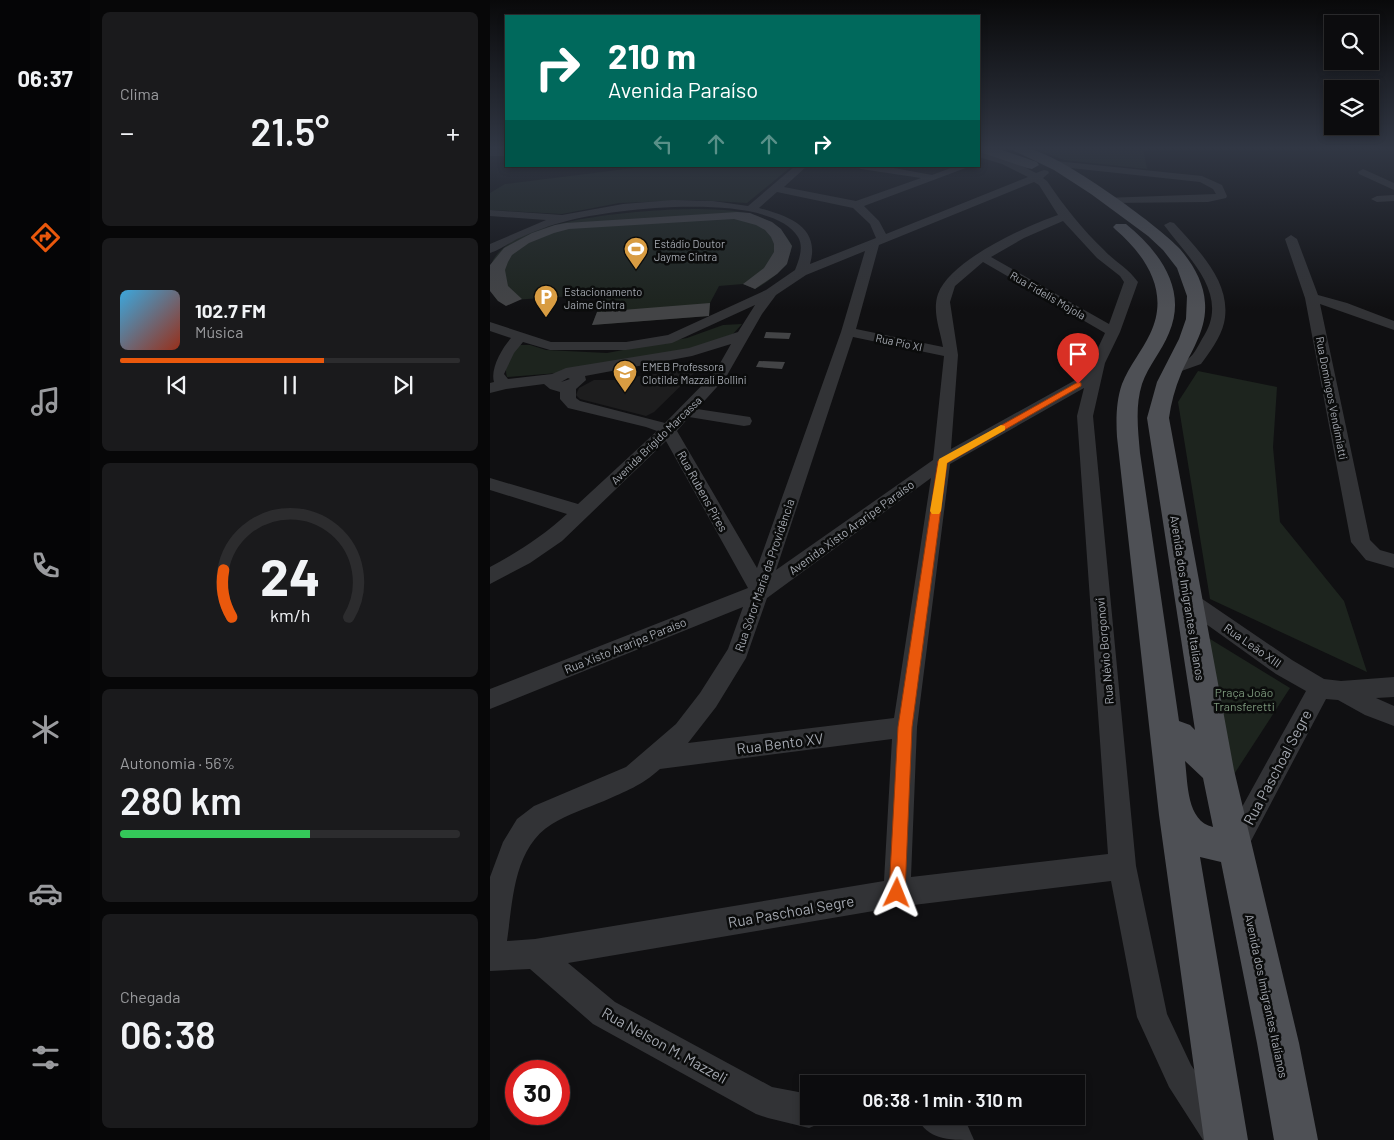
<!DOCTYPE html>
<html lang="pt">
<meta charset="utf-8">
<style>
body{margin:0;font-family:Barlow,sans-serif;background:#1a1a1c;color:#f1f3f6;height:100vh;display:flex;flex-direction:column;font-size:19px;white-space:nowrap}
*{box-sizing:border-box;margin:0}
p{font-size:16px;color:#9a9b9e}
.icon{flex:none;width:28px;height:28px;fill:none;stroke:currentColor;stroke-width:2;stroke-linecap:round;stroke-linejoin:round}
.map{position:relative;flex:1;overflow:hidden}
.side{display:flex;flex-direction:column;gap:12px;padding:12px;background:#070708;width:400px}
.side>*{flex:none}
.banner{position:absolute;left:15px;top:15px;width:475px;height:152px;border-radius:0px;box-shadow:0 2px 8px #0003,0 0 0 1px #2c2c2e;background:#00695c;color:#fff;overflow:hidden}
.fabs{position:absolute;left:834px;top:15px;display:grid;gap:10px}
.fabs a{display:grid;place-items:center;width:55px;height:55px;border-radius:0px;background:#0c0c0e;box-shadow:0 2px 8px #0003,0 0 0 1px #2c2c2e;font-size:25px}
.speed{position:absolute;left:15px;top:1060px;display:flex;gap:10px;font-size:25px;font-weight:700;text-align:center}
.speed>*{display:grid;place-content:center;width:65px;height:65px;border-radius:50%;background:#0c0c0e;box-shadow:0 2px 8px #0003,0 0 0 1px #2c2c2e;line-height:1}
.speed .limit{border:8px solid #d22;background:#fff;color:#111}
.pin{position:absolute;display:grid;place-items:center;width:42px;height:42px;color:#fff;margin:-51px -21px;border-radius:50% 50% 50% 0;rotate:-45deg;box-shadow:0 0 5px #0007}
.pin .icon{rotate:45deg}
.me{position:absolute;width:55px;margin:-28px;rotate:2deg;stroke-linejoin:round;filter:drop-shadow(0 0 4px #0008)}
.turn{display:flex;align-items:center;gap:18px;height:105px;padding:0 20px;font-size:22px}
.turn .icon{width:65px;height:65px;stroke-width:2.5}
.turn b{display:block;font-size:35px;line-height:42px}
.lanes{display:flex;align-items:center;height:48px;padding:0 20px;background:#0003;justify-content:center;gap:25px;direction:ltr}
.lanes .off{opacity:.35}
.big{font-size:38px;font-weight:600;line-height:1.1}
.side .tile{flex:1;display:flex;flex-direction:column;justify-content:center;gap:8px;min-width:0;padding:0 18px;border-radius:8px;background:#1a1a1c}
.side .dial{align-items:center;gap:0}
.dial svg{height:130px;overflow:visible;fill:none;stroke:#2c2c2e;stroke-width:7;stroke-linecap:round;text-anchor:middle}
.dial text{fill:#f1f3f6;stroke:none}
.song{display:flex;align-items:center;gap:15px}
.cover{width:60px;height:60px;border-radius:8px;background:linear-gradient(135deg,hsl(200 70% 55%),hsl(10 70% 35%))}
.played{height:5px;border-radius:2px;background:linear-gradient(90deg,#ea580c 60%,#2c2c2e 60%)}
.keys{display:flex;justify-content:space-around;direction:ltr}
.heat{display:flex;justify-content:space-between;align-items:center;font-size:28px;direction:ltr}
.charge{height:8px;border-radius:4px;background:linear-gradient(90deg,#34c759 56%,#2c2c2e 0)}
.trip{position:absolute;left:310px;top:1075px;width:285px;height:50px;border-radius:0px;background:#0c0c0e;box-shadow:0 2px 8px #0003,0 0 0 1px #2c2c2e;font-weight:600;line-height:50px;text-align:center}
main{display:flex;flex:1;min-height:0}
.dock{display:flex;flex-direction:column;width:90px;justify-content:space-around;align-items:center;background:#050506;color:#9a9b9e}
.dock .icon{width:35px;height:35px}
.dock .selected{color:#ea580c}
.dock b{font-size:22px;color:#f1f3f6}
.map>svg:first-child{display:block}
.built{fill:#1d1d1e}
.green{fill:#1d241e}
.building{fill:#434446}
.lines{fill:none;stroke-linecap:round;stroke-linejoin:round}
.minor{fill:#323336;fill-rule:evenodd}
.major{fill:#4e5055;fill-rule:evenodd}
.route{fill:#ea580c;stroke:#983908}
.slow{fill:#f59e0b}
.labels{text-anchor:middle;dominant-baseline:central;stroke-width:5;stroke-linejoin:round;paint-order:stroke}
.far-poi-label{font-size:11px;fill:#a4a8b0;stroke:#0b0c0c;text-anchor:start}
.far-street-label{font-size:11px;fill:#a4a8b0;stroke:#0b0c0c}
.street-label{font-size:12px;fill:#a4a8b0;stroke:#0b0c0c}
.park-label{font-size:12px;fill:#7d997d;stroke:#0b0c0c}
.near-street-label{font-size:15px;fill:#a4a8b0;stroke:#0b0c0c}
</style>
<main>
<nav class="dock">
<b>06:37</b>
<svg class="icon selected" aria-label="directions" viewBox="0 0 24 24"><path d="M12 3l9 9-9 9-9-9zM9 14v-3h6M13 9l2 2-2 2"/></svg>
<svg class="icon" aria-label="music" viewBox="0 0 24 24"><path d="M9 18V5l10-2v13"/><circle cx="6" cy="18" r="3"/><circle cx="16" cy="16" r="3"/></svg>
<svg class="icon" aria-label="phone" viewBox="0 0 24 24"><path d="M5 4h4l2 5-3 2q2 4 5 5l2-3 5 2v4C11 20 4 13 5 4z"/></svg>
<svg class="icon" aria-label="climate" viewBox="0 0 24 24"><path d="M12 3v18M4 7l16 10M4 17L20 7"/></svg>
<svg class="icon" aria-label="car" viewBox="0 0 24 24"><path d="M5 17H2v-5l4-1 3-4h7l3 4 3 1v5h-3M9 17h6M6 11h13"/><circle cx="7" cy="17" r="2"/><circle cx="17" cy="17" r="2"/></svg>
<svg class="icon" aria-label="filters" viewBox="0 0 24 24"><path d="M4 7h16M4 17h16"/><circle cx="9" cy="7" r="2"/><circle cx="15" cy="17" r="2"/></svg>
</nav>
<section class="side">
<div class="tile"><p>Clima</p>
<div class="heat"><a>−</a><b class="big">21.5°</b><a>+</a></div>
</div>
<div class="tile">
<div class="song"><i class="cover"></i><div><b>102.7 FM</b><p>Música</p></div></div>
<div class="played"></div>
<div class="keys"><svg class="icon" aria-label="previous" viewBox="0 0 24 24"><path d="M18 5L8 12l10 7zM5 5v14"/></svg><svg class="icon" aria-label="pause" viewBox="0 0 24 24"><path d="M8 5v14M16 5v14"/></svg><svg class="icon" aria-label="next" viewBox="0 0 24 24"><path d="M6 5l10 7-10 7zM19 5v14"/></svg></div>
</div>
<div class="tile dial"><svg viewBox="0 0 100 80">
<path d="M14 69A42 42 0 1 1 86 69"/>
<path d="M14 69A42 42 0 0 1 9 40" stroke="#ea580c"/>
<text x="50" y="56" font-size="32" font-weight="700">24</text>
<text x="50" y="72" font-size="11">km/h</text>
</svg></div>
<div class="tile"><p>Autonomia · 56%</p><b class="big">280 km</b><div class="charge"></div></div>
<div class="tile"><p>Chegada</p><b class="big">06:38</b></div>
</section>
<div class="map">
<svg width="904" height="1140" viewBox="0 0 904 1140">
<rect width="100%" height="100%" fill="#101012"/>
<!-- built -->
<polygon class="built" points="199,369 207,370 164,412 156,416 90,399 86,395 89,388 104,380 122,380"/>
<!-- green -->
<g class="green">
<polygon points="544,149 653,149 657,169 574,160"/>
<polygon points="160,166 302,166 257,203 206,200 129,203 72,214 0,210 0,193 15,184"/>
<path d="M208,209c37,1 76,1 94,37 -4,22 -19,33 -37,43l-12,-5 -24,2 -9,17 -1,13 -117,9 12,-31 -106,7c-8,-9 -8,-15 -8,-28 0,-57 168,-64 208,-64z"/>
<path d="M252,324l-9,10 -39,14 -136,25 -51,4c-4,-14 4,-21 12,-32h11l16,5 61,3 80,-15 36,-13z"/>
<polygon points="708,371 787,387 783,447 790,522 854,601 877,672 720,599 688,402"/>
<polygon points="707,631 800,688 737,785"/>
</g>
<!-- building -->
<g class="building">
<polygon points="247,212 260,213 282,222 291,229 302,246 297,264 287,274 265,289 253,284 274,268 284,252 284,244 281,237 275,230 266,225 244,219 79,229 64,233 39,243 22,255 18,262 15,270 18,286 32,299 16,306 8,301 0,291 0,265 14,248 42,233 65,225 76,223"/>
<polygon points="220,303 219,316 102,325 107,312"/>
<polygon points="276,332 301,333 299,339 274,338"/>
<polygon points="269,361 295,362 292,369 266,367"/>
</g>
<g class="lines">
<!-- minor -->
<g class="minor">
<rect x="0" y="150" width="16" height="6"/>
<path d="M489,151l31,9 26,13 8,-3 4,1 1,2 -6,5 4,3c17,25 35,48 57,69 11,12 23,17 34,32l-18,50 -15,31 -12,53 43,450 31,148 24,51 44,63 5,12h-37l-34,-53 -32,-70 -26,-136 -214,26 -329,56 47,39 157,85 37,7v22h14l-2,7 -12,5 -41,-10 -12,-4 -163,-90 -63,-55 -40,2v-94l13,-35 14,-23 17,-13 92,-39 50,-43 24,-31 28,-44 15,-42 -253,102v-20l258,-101 -82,-147 -104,100 -32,22 -40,21v-17c28,-15 53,-31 77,-53l-77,-24v-12l88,26 79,-73 -11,-4 -78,-19 -8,-9v-7l-10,-3 -6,-5 -38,5 -16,4v-10l4,-1c-4,-13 8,-34 17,-44l-21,-7v-9l61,20h75l42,-7 98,-45 29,-20c4,-10 9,-23 3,-33 -28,-47 -185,-28 -231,-16 -17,4 -34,11 -50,18 -9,5 -17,11 -27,14v-9l56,-24 -56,-4v-6l72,5 61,-11 50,-4 40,1 35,5 47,-40h12l-23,21 72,14 65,-23 -60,-9 -5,-3h27l49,9 24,-9h15l-107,40 15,15 7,13 142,-57 -26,-13 -23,-7zM544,182l5,3 19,30c-32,11 -108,45 -120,79 -6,17 2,36 5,53l-87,-18 23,-84zM287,192l76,16 17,16 6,14 -66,26c11,-37 -22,-48 -51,-56zM573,221l34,37 23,18 4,6 -15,42 -118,-67 33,-19zM375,251l-24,81 -84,236 -80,-137 12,-14 55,9 6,-1 2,-4 -2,-4 -53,-8 29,-32 36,-63 14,-19 30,-20zM493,262l122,71 -14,30 -3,10 -137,76 7,-94 -8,-53 5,-16zM265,305l-17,27 -49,16 -123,20 -14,6 -44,5 -4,-5 10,-21 9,-11 27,8h76l46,-7zM363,337l91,19 -11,104 -157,110zM241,344l-16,28 -50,51 -85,-22 -4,-3v-9l10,-9 -1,-4 107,-20zM78,378l2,1 -9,3zM594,388l-7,28 31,438 -197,23 6,-150 33,-263zM441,478l-37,240 -206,25 28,-36 30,-49 21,-60zM402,739l-8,142 -349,58 -28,2c6,-40 6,-93 45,-117 16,-10 35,-16 52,-23 22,-10 37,-15 56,-32z"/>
<polygon points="566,161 712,176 732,185 737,196 736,198 718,202 618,203 614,202 612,200 614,198 726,194 723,189 710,182 562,166 561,164"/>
<polygon points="873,169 904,183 904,190 869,174 868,172"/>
<polygon points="904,195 904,201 887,202 881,199 887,196"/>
<path d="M680,222l4,1c24,27 59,60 50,100 -3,14 -15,30 -23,41l-28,10 -5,-2 -3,-3 3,-3c6,-2 17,-4 21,-8 5,-3 10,-14 13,-19 30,-44 -14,-81 -38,-114z"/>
<polygon points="801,235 807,239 828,295 857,303 904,321 904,330 830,304 880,540 890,550 904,554 904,568 876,560 861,542 815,298 795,239"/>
<polygon points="698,592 705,594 802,660 834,679 851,681 904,677 904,697 886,698 904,706 904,726 875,715 848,700 836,699 753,856 744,860 735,856 731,847 735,838 816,691 786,674 691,606 688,600 691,594"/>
<path d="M426,1116h43l7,6 8,18c-27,0 -46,0 -58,-24z"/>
</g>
<!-- major -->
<g class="major">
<polygon points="489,149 509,149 547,162 549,165 542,169 537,168 490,152"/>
<path d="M520,149c6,0 13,-1 19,0 31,5 129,76 151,100 13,15 24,34 25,54 2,27 -14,48 -24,71 -6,14 -10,29 -12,44l65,352 65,273 19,97h-44l-17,-97 -36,-181 -21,-5 48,283h-44l-45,-325 -42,-378c-1,-17 -1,-36 5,-53 7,-18 20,-33 28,-50 20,-41 -3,-77 -34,-104l-3,-3 3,-3h10c33,27 62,65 43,109 -7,18 -21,33 -27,51 -7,22 -4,46 -2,69l39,268 11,4 5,5 -48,-312 10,-36 22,-43 7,-20 1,-23 -10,-28 -14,-18 -15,-14 -57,-42 -37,-24zM695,761l18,17 10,49c-27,-6 -25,-45 -28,-66z"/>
</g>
</g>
<!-- sky -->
<linearGradient id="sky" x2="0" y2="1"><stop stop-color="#09090a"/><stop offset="0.48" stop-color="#313744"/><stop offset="1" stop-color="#313744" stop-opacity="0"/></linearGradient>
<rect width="904" height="309" fill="url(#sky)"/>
<!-- route -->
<polygon class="route" points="588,382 591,383 591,386 457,463 422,727 415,893 413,899 407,901 402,899 399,893 408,727 448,461"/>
<!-- slow -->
<polygon class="slow" points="511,425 515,426 515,430 457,463 451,511 449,514 442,514 440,511 449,459"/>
<!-- icons -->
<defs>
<symbol id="stadium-pin" viewBox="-11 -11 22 30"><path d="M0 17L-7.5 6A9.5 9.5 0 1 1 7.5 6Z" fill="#d89c42" stroke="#0b0c0c"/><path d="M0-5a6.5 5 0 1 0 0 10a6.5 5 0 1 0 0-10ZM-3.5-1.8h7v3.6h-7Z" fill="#fff"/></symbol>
<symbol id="parking-pin" viewBox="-11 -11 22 30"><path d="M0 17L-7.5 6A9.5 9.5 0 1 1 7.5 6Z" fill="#d89c42" stroke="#0b0c0c"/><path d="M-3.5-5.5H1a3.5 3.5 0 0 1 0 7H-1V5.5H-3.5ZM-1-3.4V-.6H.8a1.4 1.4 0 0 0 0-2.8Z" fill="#fff"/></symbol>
<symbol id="school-pin" viewBox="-11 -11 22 30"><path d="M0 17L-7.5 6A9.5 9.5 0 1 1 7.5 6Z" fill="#d89c42" stroke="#0b0c0c"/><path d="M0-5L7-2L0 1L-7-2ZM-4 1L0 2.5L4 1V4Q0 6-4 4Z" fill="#fff"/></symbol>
</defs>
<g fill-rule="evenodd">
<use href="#stadium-pin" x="132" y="235" width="28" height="38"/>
<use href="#parking-pin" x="42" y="283" width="28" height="38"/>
<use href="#school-pin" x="121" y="358" width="28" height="38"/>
</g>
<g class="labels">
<!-- far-poi labels -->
<g class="far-poi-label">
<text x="164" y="243">Estádio Doutor<tspan x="164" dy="13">Jayme Cintra</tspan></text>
<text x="74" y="291">Estacionamento<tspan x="74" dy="13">Jaime Cintra</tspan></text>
<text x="152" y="366">EMEB Professora<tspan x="152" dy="13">Clotilde Mazzali Bollini</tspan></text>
</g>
<!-- far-street labels -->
<g class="far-street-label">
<text transform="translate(558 295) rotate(30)">Rua Fidelis Mojola</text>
<text transform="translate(409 342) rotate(12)">Rua Pio XI</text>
<text transform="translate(842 398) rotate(79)">Rua Domingos Vendimiatti</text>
<text transform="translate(166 440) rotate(-44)">Avenida Brígido Marcassa</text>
</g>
<!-- street labels -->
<g class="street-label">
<text transform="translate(213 491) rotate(61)">Rua Rubens Pires</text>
<text transform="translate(361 527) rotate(-36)">Avenida Xisto Araripe Paraíso</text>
<text transform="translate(274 575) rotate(-71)">Rua Sóror Maria da Providência</text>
<text transform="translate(698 598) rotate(81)">Avenida dos Imigrantes Italianos</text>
<text transform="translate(135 645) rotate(-22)">Rua Xisto Araripe Paraíso</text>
<text transform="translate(763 645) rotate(35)">Rua Leão XIII</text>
<text transform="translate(614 651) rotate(-95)">Rua Névio Borgonovi</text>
<text transform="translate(777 996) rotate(78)">Avenida dos Imigrantes Italianos</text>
</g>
<!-- park labels -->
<g class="park-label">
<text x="754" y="692">Praça João<tspan x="754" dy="14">Transferetti</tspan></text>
</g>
<!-- near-street labels -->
<g class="near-street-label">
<text transform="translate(290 743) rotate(-7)">Rua Bento XV</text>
<text transform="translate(787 767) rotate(-62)">Rua Paschoal Segre</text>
<text transform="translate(301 911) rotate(-10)">Rua Paschoal Segre</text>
<text transform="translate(175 1045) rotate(29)">Rua Nelson M. Mazzeli</text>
</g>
</g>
</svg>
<div class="fabs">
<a><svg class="icon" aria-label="search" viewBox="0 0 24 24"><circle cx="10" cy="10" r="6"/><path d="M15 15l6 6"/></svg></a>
<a><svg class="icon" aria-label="layers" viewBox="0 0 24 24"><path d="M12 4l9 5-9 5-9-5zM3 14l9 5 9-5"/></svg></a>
</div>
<div class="speed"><div class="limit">30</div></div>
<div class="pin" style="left:588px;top:384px;background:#d93025"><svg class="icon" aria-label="arrive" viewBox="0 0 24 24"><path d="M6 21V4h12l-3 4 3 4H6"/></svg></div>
<svg class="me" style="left:407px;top:893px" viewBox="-20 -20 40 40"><path d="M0-17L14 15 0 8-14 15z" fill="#ea580c" stroke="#fff" stroke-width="4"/></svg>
<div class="trip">06:38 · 1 min · 310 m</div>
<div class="banner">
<div class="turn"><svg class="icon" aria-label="right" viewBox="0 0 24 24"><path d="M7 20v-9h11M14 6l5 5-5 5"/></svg><div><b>210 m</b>Avenida Paraíso</div></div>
<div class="lanes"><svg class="icon off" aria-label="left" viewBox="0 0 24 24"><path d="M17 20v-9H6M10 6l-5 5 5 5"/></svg><svg class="icon off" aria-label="ahead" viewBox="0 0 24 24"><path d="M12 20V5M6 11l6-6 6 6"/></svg><svg class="icon off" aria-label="ahead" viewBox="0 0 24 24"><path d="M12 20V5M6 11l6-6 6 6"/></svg><svg class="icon" aria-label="right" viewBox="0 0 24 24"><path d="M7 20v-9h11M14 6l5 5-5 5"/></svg></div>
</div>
</div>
</main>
